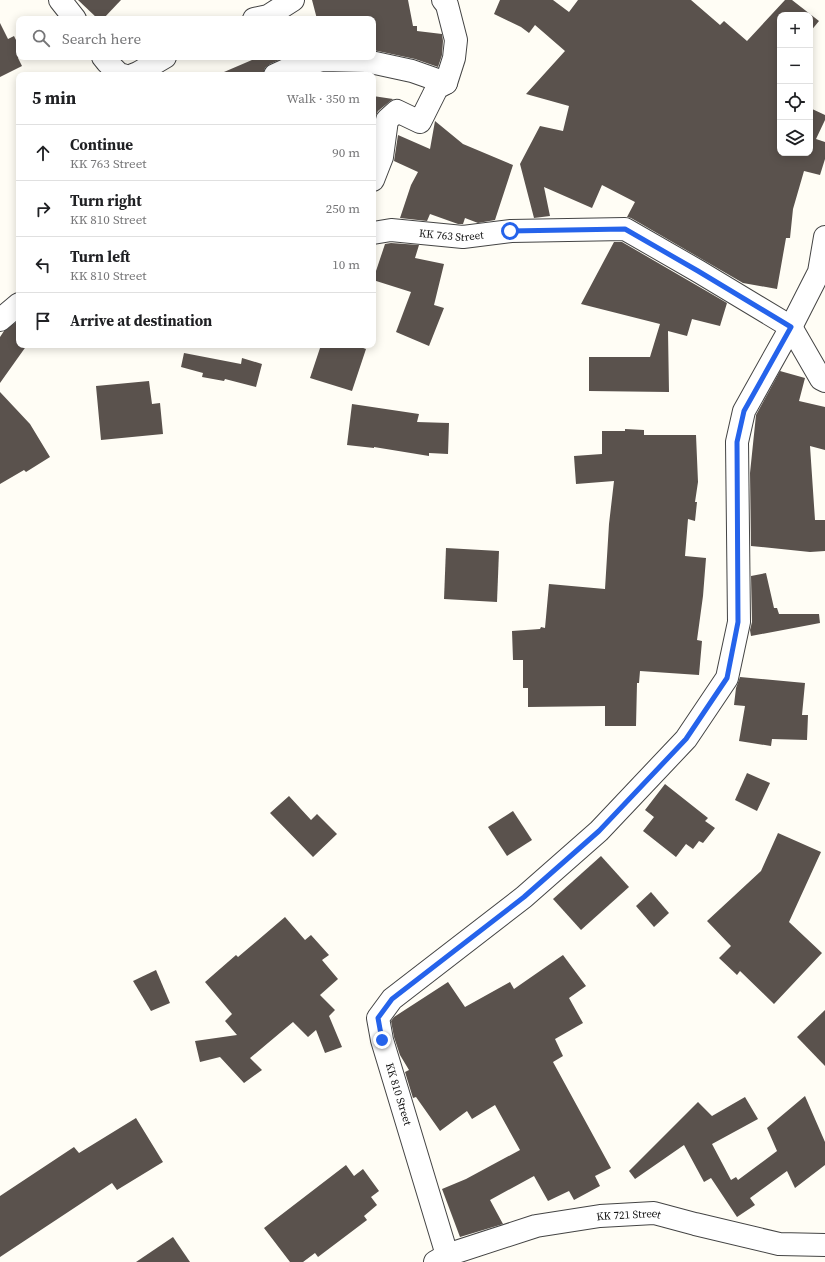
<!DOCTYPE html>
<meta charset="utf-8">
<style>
:root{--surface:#fff;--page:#f2f2f2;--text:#202124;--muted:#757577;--line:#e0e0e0}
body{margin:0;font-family:"Source Serif 4",serif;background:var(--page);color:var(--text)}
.controls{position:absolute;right:12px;top:12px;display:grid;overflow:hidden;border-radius:8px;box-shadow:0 2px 10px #0003}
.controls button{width:36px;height:36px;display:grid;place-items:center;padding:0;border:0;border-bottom:1px solid var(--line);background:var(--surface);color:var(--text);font:20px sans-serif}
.stop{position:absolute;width:12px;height:12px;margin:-9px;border:3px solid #2563eb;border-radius:50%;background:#fff}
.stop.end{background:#2563eb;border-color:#fff;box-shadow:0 1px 4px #0008}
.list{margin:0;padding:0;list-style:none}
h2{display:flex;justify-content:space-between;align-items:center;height:52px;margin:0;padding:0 16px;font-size:17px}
h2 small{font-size:13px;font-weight:400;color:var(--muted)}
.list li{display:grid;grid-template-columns:26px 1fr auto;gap:12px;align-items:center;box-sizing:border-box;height:56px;padding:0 16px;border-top:1px solid var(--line)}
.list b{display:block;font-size:15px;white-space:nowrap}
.list p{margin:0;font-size:13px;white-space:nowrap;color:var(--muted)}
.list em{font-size:13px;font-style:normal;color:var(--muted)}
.icon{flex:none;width:22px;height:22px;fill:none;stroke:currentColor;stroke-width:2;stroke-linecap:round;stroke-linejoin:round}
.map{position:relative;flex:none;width:825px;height:1262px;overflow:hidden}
.search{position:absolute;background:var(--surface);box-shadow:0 2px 10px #0003;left:16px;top:16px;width:360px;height:44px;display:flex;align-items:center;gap:10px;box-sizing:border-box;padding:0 14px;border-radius:8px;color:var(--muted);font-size:15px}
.panel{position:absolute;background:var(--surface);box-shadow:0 2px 10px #0003;left:16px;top:72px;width:360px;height:276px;border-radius:8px}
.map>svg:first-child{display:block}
.building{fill:#5a524d}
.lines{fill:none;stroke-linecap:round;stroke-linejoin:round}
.minor-casing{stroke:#444;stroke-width:24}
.minor{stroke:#fff;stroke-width:22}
.route{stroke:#2563eb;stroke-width:5}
.labels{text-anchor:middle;stroke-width:4;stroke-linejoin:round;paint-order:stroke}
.street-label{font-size:11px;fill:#111;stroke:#fff}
</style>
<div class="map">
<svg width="825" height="1262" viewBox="0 0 825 1262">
<rect width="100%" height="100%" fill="#fffdf5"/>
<g class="building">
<path d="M78 0H121L103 19H98Z"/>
<path d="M312 0H408L413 26H417V31L442 34 443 41 442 55 438 67 415 59 373 50V19H317Z"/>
<path d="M500 0H553L569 12 578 0H691L720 25 724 21 747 41 785 0H792L819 21 810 32V15H780V153H810V108L825 115V120L816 139 825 142V159L820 175 804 171 793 209 790 238H786L777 289 743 283 631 218 627 217 635 202 602 185 592 208 544 187 550 216 534 218 520 164 540 126 563 131 569 106 526 94 565 51 535 25 529 33 521 27 494 14Z"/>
<path d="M0 23 8 39 14 36 19 46 20 57 18 58 22 66 0 77Z"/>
<path d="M259 57H286L270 64 265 68 263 75H217Z"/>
<path d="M373 96 393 99 389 102 378 111 375 118 373 130Z"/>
<path d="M435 121 463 144 513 165 495 220 478 223 465 218 463 224H458L430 214 427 221 400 218 411 185 418 172 394 161 398 135 430 149Z"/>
<path d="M614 242H622L727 303 720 326 692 319 687 336 668 331 669 392 589 391V357H650L660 324 581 304Z"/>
<path d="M391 243 419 245 415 258 444 264 434 305 444 308 429 346 396 332 411 292 373 280 385 244Z"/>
<path d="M19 320V345H27L0 383V337L4 331Z"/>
<path d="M321 345H355L366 349 352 391 310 378Z"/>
<path d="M184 353 241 364 242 358 262 364 256 387 225 379 224 381 202 377 203 373 181 367Z"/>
<path d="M780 371 805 378 799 401 825 407V450L810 446 815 520H825V551L810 552 751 546 750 473 756 415Z"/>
<path d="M149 381 152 404 160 403 163 434 101 440 96 386Z"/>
<path d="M0 392 30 424 50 457 26 472 24 470 0 484Z"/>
<path d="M352 404 419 414 417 422 449 423 448 454 429 453V456L374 447V448L347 445Z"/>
<path d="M625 429 644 430V435H696L698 482 695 502H697L695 521 688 519 685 556 706 558 703 596 697 640 702 641 699 675 640 671 639 683H637L636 726H605V706L528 707V688H523V660H513L512 631 540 629 541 627 545 628 549 584 605 589 609 524 614 481 576 484 574 456 602 454V431H625Z"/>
<path d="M446 548 499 551 497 602 444 599Z"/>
<path d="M766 573 774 608H777L779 614H819L820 623 751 636 750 630 752 622 751 576Z"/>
<path d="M740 677 805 683 802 715H808L807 740 772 739 771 746 739 741 745 706 734 705 736 688Z"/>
<path d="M747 773 770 783 757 811 735 800Z"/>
<path d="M665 784 708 818 705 821 715 828 703 843 699 841 693 849 686 844 676 857 643 831 654 817 645 810Z"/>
<path d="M289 796 311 820 317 814 337 834 313 857 270 813Z"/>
<path d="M513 811 532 840 507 856 488 827Z"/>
<path d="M778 833 821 852 789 922 822 953 774 1004 740 971 737 975 719 958 731 946 707 921 761 871Z"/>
<path d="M601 856 629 887 581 930 553 899Z"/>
<path d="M651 892 669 913 654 927 636 906Z"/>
<path d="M285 917 305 940 311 935 329 955 322 960 338 979 320 995 335 1010 329 1016 342 1047 325 1053 316 1030 308 1037 293 1022 250 1058 262 1070 244 1083 220 1057 200 1062 195 1041 237 1035 225 1021 232 1014 205 982 236 955 238 957Z"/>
<path d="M563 955 586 986 569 998 583 1023 555 1039 563 1056 553 1062 611 1168 595 1176 600 1186 574 1200 569 1191 548 1201 534 1176 490 1200 503 1224 460 1237 442 1189 466 1179 520 1150 495 1105 472 1119 467 1111 440 1131 416 1097 413 1098 405 1072 409 1070 400 1055 394 1037 391 1021 394 1017 448 982 465 1007 510 982 514 989Z"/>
<path d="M156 970 170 1003 151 1011 133 981Z"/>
<path d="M825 1010V1066L797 1037Z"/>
<path d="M805 1096 825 1142V1165L795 1188 787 1171 750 1198 755 1205 737 1217 711 1178 704 1182 684 1145 635 1179 629 1171 698 1102 712 1116 745 1097 758 1119 712 1144 731 1180 736 1177 738 1180 777 1151 767 1128Z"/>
<path d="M136 1118 163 1162 117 1190 112 1183 0 1257V1196L74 1147 79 1153Z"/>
<path d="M346 1165 354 1176 363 1169 379 1191 371 1197 377 1205 364 1216 367 1220 318 1257 315 1253 303 1262H290L264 1228Z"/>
<path d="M173 1237 190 1262H136Z"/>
</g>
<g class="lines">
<defs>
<g id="minor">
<path d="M60 0 75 19"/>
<path d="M254 19 268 16 293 0"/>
<path d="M103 57 107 62 120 75H123"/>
<path d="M133 75 138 73 165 57"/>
<path d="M275 75 286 70 323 60 366 61 412 71 446 83 454 58 456 40 447 5 443 0"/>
<path d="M373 180 382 157 387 120 397 111 420 122 437 88 446 83"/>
<path id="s1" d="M373 233 391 230 463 237 511 231 625 229 698 271 791 327 821 379 825 381"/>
<path d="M0 320 19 304"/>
<path d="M447 1255 382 1040 378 1018 392 999 524 897 599 831 686 739 727 678 739 622 737 442 744 411 791 327 819 272 825 237"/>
<path id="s2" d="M435 1262 447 1255 536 1226 600 1216 654 1213 695 1224 779 1244 825 1245"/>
</g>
</defs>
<use href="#minor" class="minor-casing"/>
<use href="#minor" class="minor"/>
</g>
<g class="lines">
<path class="route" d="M382 1040 378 1018 392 999 524 897 599 831 686 739 727 678 738 622 737 442 744 411 791 327 698 271 625 229 510 231"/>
</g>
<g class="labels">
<g class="street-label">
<text dy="4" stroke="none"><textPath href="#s1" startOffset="79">KK 763 Street</textPath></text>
<text transform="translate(399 1094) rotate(73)" y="4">KK 810 Street</text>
<text dy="4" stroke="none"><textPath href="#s2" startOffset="201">KK 721 Street</textPath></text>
</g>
</g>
</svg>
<div class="controls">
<button>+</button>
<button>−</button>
<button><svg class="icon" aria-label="locate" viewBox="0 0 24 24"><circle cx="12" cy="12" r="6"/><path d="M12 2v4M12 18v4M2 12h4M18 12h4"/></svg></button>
<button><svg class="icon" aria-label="layers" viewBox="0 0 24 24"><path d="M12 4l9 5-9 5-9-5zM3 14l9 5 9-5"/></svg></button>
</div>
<div class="stop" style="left:510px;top:231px"></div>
<div class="stop end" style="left:382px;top:1040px"></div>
<div class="search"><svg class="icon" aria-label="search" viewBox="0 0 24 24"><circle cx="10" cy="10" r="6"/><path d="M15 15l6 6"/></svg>Search here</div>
<section class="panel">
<h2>5 min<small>Walk · 350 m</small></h2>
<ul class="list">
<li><svg class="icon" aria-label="ahead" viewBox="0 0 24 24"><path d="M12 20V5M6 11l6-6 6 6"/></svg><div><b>Continue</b><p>KK 763 Street</p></div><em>90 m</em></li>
<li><svg class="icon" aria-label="right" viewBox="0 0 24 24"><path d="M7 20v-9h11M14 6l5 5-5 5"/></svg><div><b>Turn right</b><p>KK 810 Street</p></div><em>250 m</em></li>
<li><svg class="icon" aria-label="left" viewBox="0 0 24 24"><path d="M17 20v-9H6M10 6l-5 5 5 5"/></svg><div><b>Turn left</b><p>KK 810 Street</p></div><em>10 m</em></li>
<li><svg class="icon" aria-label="arrive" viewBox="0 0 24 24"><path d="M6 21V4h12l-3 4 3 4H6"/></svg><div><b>Arrive at destination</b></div></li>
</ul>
</section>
</div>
